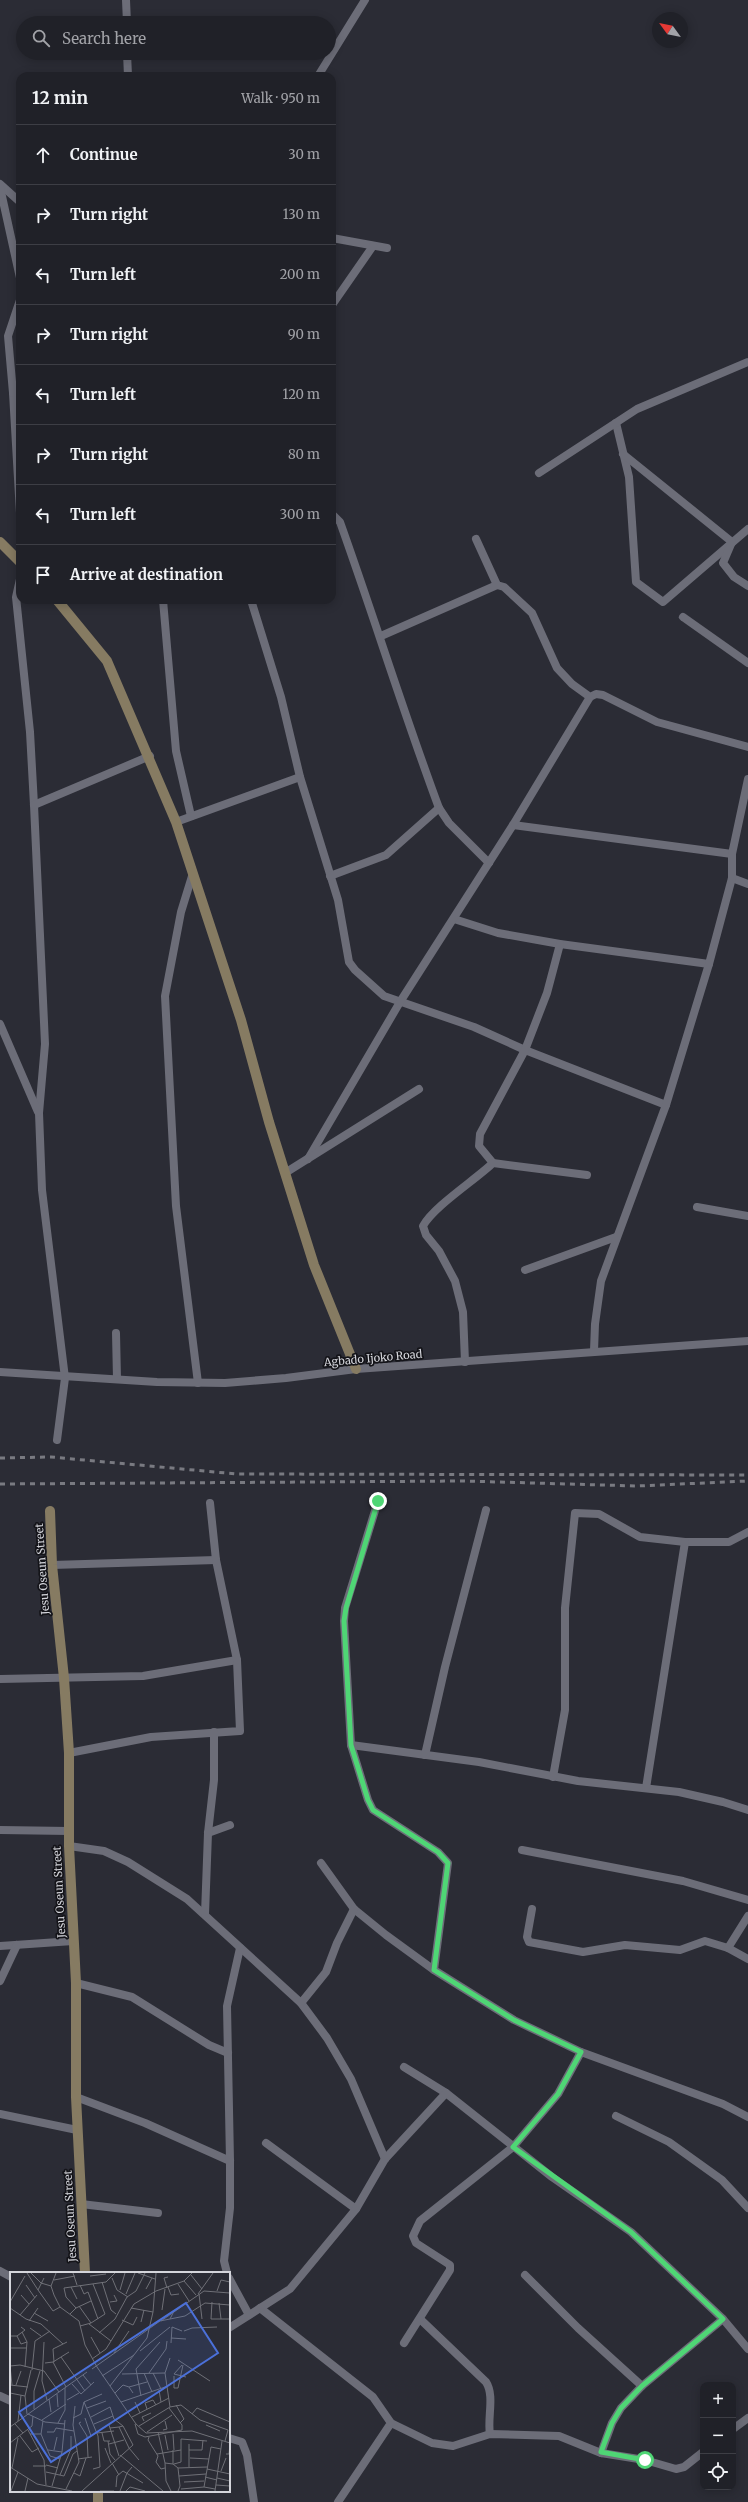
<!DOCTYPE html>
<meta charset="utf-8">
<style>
:root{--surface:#202128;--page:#282930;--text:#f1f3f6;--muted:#a2a3a8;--line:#3d3e45}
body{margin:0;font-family:Merriweather,serif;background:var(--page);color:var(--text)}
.controls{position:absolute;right:12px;bottom:12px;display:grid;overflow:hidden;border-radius:8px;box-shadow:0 2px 10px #0003}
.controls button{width:36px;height:36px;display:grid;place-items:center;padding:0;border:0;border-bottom:1px solid var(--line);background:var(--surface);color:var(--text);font:20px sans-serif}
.compass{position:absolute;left:652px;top:12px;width:36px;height:36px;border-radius:50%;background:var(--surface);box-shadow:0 2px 10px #0003;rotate:303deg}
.stop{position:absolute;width:12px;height:12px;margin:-9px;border:3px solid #4fd675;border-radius:50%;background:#fff}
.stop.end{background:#4fd675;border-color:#fff;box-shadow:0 1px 4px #0008}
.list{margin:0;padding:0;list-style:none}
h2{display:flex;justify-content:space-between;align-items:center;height:52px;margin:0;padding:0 16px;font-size:17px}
h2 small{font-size:13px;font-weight:400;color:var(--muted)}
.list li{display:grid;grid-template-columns:26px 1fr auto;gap:12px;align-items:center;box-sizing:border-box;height:60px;padding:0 16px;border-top:1px solid var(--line)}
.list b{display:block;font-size:15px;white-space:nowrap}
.list em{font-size:13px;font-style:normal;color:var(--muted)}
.icon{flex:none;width:22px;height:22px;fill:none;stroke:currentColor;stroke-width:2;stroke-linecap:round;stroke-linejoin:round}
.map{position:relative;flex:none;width:748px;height:2502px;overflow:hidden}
.search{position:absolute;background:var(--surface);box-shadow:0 2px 10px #0003;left:16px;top:16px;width:320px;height:44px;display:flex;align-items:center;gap:10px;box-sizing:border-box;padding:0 14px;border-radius:22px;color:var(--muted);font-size:15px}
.panel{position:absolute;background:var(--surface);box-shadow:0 2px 10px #0003;left:16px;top:72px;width:320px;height:532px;border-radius:12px}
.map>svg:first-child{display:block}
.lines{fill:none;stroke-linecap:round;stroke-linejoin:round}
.minor{stroke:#6c6d78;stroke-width:8}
.secondary{stroke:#867b62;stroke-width:10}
.rail{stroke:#797a81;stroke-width:3;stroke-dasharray:5 5;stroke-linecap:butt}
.route{stroke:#4fd675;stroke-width:5}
.labels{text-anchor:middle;stroke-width:3.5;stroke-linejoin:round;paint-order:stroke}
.street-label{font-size:11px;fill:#d4d5db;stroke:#141419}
.inset-road{fill:none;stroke:#6f7077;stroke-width:1}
.view{fill:#4b70d9;fill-opacity:0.15;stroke:#4b70d9;stroke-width:2}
.inset-edge{fill:none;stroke:#d4d5db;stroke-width:2}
</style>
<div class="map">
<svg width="748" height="2502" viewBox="0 0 748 2502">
<rect width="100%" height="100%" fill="#2b2c35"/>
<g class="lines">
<g class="minor">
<path d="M126 0 127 23"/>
<path d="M127 53 128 76"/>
<path d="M318 76 365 0"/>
<path d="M0 184 20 202"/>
<path d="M0 187 20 278"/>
<path d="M332 238 387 248"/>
<path d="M332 305 373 246"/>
<path d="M20 384 13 393 20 513"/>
<path d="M13 393 8 336 20 300"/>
<path d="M616 423 629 477 636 582 663 602 748 529"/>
<path d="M623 454 732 542 723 563 734 577 748 586"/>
<path d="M539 473 637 409 748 362"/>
<path d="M332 514 340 522C374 617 404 714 439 808L449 823 489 863"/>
<path d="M476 539 497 585 504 587 532 613 557 668 572 684 590 697 596 694 603 695 657 722 748 747"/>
<path d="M20 579 16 597 30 732 34 805 45 1044 39 1113 42 1190 65 1378 57 1440"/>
<path d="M163 600 176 751 191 816"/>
<path d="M251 600 281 697 300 777 338 900 349 962 355 970 384 996 474 1027 525 1050 666 1105"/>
<path d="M683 617 748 663"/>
<path d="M381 636 497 585"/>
<path d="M34 805 150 756"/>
<path d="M176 822 300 777"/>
<path d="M513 825 732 854"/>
<path d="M193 873 181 912 165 996 176 1206 198 1383"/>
<path d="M330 876 386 855 439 808"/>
<path d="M732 878 748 884"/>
<path d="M454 919 498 933 560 944 709 964"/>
<path d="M0 1024 38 1112"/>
<path d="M308 1159 400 1002 513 825 590 697"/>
<path d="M493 1163 479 1146 480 1134 525 1050 547 993 560 944"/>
<path d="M285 1173 419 1089"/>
<path d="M697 1207 748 1216"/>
<path d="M525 1270 616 1237"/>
<path d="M116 1333 117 1379"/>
<path d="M594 1351 595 1324 601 1281 666 1105 709 964 732 878V854L748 779"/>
<path d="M465 1362 463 1312 455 1281 439 1251 426 1235 423 1226C433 1207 475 1180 493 1163L587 1175"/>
<path d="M0 1372 157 1382 225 1383 286 1378 356 1369 748 1341"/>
<path d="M378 1501 345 1608 344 1621 351 1745 368 1800 373 1810 438 1852 448 1863 434 1970"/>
<path d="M52 1565 216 1560"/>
<path d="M0 1679 143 1676 237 1660"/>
<path d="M351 1745 479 1762 578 1781 679 1792 723 1802 748 1810"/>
<path d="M69 1753 151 1737 240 1731 237 1660 216 1560 210 1503"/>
<path d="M425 1755 445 1667 486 1510"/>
<path d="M553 1777 565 1710V1608L575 1513 599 1514 640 1537 685 1542H729L748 1532"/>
<path d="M646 1788 685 1542"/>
<path d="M0 1830 69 1831"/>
<path d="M208 1833 230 1825"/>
<path d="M69 1846 104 1851 128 1862 187 1899 301 2003 327 2038 351 2079 385 2159"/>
<path d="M522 1850 683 1881 748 1900"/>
<path d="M321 1863 354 1909 386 1935 434 1970 514 2020 581 2052 723 2104 748 2117"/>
<path d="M532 1909 527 1937 529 1942 583 1952 625 1945 680 1950 705 1941 728 1948 748 1959"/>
<path d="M205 1914 208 1833 214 1780V1732"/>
<path d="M0 1946 73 1941"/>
<path d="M728 1948 748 1916"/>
<path d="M0 1981 17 1945"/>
<path d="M76 1983 132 1997 209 2045 228 2053"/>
<path d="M301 2003 326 1972 337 1943 354 1909"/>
<path d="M404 2067 446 2093 552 2177 631 2232 723 2319 748 2349"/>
<path d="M76 2097 145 2123 230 2161"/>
<path d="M0 2114 77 2130"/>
<path d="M616 2116 669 2142 722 2180 748 2208"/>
<path d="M266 2143 356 2209"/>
<path d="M81 2204 158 2213"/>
<path d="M0 2271 11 2277"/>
<path d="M227 2273 224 2261 230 2208V2161L227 2006 240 1948"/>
<path d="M525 2275 578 2328 642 2386"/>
<path d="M229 2278 249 2315"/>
<path d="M260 2308 373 2397 391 2423 338 2502"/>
<path d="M420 2319 486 2382C495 2396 487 2418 490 2434"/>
<path d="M229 2328 290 2289 356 2209 385 2159 446 2093"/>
<path d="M404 2343 450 2270V2265L416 2243 413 2236 420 2221 513 2147 558 2094 581 2052"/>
<path d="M0 2396 11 2401"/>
<path d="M391 2423 432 2443 453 2446 490 2434 559 2436 601 2453 645 2460 676 2469 684 2467 703 2452"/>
<path d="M733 2429 748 2418"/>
<path d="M229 2438 242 2442 247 2455 254 2502"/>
<path d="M601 2453 612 2423 621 2408 642 2386 723 2319"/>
</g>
<g class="secondary">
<path d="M0 542 20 562"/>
<path d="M57 600 107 661 176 822 241 1020 269 1122 314 1265 356 1369"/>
<path d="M50 1511 52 1565 64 1678 69 1753V1846L76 1983V2097L85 2273"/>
<path d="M98 2491V2502"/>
</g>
<g class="rail">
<path d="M0 1458 51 1457 237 1474 748 1475"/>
<path d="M0 1484 464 1481 637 1486 748 1481"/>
</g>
</g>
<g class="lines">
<path class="route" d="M378 1501 346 1608 344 1621 351 1745 368 1800 373 1810 438 1852 448 1863 434 1970 514 2020 581 2052 558 2094 513 2147 631 2232 723 2319 642 2386 621 2408 612 2423 601 2452 645 2460"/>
</g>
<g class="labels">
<g class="street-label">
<text transform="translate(373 1358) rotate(-5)" y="4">Agbado Ijoko Road</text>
<text transform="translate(42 1569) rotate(-94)" y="4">Jesu Oseun Street</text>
<text transform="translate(59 1892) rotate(-93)" y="4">Jesu Oseun Street</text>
<text transform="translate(70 2216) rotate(-93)" y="4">Jesu Oseun Street</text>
</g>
</g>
<g transform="translate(10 2272)">
<rect width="220" height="220" fill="#2b2c35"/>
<path class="inset-road" d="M17 1 28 18M21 1 31 11 41 14M46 1 41 14 44 23 50 35 69 49 75 73 87 95 126 152M63 1 67 13M128 1 145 7M181 3 192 17M80 4 96 2M34 6 28 18 43 39 50 35M102 6 107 18 118 25M44 8 65 4M174 9 186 23M92 10 101 38 106 42M168 12 179 29M16 13 25 26M70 13 74 22 78 20 88 47M61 15 67 27M158 15 161 23 169 22M157 16 154 6 158 5M136 17 142 6M110 18 115 1M207 19 211 8 220 10M116 22 125 1M188 22 203 1M189 22 192 47M11 23 19 32M0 30 15 4M100 30 107 29 104 23M202 30 201 47H220M209 31 211 47M69 34 81 51M0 36 16 47 31 52 53 72M66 36 56 25 54 16 96 10 105 1M121 36 143 40M152 38 155 17M24 41 38 49M60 42 66 36 81 29M10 43 27 23M160 47 175 44 195 31 220 33M112 48 123 53 127 45M19 49 28 36M151 49 194 19 220 21M131 50 134 38M79 52 101 69M70 54 81 51 95 42 83 12M20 56 31 64M174 59 182 56 207 55M89 61 105 47 117 25 126 19 135 1M0 64H7L15 58 11 55M7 64 11 72 17 70 12 60M81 65 90 81M161 66 176 67M34 70 32 109 37 128M161 71 162 55 172 59M0 76H16M130 79 160 55M104 81 119 59M51 85 75 119M82 87 96 77 124 32 146 19 174 9 182 1M168 88 200 109M43 90 56 115M44 90 43 77 57 70M35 91 43 90 59 80M172 93 164 102 176 105M0 94 10 93 34 99M0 94 2 113M15 95 17 70M82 97 150 49 160 47 164 39M22 98 25 69 40 59M34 99 49 120M134 101 142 120M139 101 156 77 157 69M143 101 151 117M112 102 155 101M73 103 81 113M92 104 124 83M164 104V116H168L173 93M62 112 71 122 84 110M0 113 18 115M6 113 11 99M100 114 137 66 143 40 146 1M119 115 137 110M149 118 151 130M0 121 15 124M105 121 113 113 119 115 123 121M47 122 48 135M131 124 126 97 150 70M39 127 41 140M57 128 69 121M74 130 88 164 90 195 83 197M111 130 158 114M125 130 130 141M166 133 174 147 170 151M160 135 155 101 160 86M77 136 96 129M159 136 172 153V158M24 137V119L30 99M137 137 135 131 143 128 146 133M17 142 15 124 21 98M18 142 35 150 55 152M182 142 187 136 220 150M81 145 100 135 104 147 113 154M122 145 159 126M63 146 71 142 74 130 92 122M75 146 81 164M32 148 56 132M8 149 11 123M134 149 132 145 141 141M71 150 69 151 77 164 78 185M48 151 55 138V116M5 152 13 161M84 152 103 144M125 152 128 162 135 165 172 158M126 152 136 161 182 159 220 171M99 153 109 184M196 153 210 159M129 154 160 135 171 133 190 148 218 158 215 169M0 155 77 100M100 156 109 155 119 176 129 188M18 158 34 188 36 213M153 158 157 157 155 149M37 160H44L46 156 64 159M137 160 162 143M148 160 155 191 163 192 168 196 170 214 168 219M87 161 104 159M92 161 94 169H100M20 162H31L33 149M31 162 40 184 50 187M163 162 164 178M155 163 158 178M10 164 22 180 29 176M139 165 138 168 148 184 146 190 151 197 155 196M98 169 100 182 105 188M0 171 22 154 23 144M99 172 114 168M179 172V195M95 176 101 191M38 178 52 180M44 178 47 165M163 178V192M179 178H192L193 168M147 182 171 178M216 182H219L220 172M110 183 153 219M180 186 199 187M68 187 82 185M102 191 109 203M155 191 156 209 161 219M164 192 171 190V167L197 169M36 193 48 196M23 194H36M0 195 27 212 62 219M2 196 8 166M168 196 197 195M197 197 220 202M211 199 216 186M36 200 54 204 63 182 67 179M64 201 70 204 76 186M50 203 61 177V164M169 204 196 202M195 205 207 208M207 206 220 209M174 210 194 209M206 213 220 214M42 214 52 180 55 148M106 215 107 204 113 199 133 211M194 215 201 175 211 177M56 217 69 190 63 153 65 134M171 217 194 215 205 217M1 219 8 200M15 219 18 206M72 219 123 173 113 154 109 155M90 219H104M110 219 117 201 122 195M116 219 120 215 135 219M205 219 212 169"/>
<path class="view" d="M176 31 208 81 41 190 9 140Z"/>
<rect width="220" height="220" class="inset-edge"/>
</g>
</svg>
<div class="controls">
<button>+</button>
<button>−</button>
<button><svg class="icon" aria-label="locate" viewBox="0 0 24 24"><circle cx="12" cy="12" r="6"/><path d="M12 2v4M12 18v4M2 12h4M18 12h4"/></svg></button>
</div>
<svg class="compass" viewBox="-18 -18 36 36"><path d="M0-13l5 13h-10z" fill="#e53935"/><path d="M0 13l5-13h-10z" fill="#a2a3a8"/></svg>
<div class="stop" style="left:645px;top:2460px"></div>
<div class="stop end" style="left:378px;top:1501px"></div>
<div class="search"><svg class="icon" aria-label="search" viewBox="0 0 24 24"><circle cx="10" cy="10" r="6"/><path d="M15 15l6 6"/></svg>Search here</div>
<section class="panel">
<h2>12 min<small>Walk · 950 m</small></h2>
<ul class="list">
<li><svg class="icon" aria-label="ahead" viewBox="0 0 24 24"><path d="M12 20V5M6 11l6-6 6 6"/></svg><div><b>Continue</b></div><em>30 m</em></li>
<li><svg class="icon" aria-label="right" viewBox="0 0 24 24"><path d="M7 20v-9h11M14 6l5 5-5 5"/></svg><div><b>Turn right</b></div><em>130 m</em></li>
<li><svg class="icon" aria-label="left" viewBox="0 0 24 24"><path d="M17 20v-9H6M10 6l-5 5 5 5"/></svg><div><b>Turn left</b></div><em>200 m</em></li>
<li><svg class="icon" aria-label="right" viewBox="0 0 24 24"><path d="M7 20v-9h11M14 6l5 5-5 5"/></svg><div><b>Turn right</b></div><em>90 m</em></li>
<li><svg class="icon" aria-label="left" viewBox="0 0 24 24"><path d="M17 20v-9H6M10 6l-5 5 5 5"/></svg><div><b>Turn left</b></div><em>120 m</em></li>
<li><svg class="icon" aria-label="right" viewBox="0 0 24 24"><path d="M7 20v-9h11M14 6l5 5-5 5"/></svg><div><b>Turn right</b></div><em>80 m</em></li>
<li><svg class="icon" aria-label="left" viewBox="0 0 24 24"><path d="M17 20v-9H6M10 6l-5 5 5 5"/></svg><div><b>Turn left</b></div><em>300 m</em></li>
<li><svg class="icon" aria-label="arrive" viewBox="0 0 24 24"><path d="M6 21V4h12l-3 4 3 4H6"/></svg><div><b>Arrive at destination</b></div></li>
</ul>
</section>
</div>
